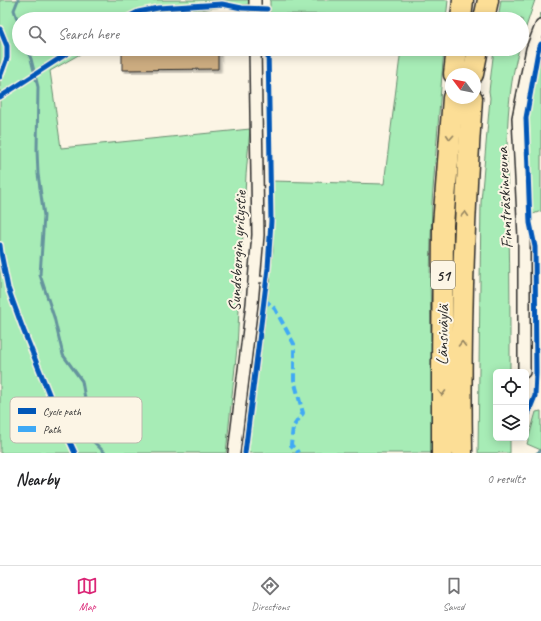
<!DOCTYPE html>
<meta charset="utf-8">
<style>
:root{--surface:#fff;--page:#f2f2f2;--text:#202124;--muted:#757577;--line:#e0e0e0;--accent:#db2777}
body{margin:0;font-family:Caveat,sans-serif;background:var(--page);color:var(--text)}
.controls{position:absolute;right:12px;bottom:12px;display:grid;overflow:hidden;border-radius:6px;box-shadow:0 2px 10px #0003}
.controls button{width:36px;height:36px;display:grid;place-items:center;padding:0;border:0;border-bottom:1px solid var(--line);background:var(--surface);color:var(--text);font:20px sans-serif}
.compass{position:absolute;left:445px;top:68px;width:36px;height:36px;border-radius:50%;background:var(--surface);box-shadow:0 2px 10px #0003;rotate:302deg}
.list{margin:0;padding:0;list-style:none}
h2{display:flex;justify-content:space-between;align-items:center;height:52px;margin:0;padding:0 16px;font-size:17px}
h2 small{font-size:13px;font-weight:400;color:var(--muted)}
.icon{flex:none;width:22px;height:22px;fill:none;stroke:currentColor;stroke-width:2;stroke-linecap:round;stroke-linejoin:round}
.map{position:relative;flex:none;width:541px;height:453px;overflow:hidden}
.search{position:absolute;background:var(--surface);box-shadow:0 2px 10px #0003;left:12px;right:12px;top:12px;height:44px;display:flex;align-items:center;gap:10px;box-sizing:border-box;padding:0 14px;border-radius:22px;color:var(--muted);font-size:15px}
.sheet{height:112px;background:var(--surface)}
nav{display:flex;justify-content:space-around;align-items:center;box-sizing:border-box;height:56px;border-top:1px solid var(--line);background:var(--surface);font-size:11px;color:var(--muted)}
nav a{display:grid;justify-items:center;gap:2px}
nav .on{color:var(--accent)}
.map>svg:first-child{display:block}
.green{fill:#a7ecb6;stroke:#698c70}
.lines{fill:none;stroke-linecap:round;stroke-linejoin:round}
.stream{stroke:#65949d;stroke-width:3}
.building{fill:#ccac80;stroke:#2b2b2b;filter:url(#shadow)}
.service-casing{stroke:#2b2b2b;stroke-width:8}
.minor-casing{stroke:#2b2b2b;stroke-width:14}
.motorway-casing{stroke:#2b2b2b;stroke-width:23}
.service{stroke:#fcf5e5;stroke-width:5.5}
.minor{stroke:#fcf5e5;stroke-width:11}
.motorway{stroke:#fcde96;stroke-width:20}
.quiet{stroke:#3fa9f5;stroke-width:4;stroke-dasharray:8 4;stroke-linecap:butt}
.cycleway-casing{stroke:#fcf5e5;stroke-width:8}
.cycleway{stroke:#0057b8;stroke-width:5}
.oneway{stroke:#948460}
.labels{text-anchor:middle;stroke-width:4;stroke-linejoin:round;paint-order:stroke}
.shield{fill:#fcf5e5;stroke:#6a6863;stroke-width:1}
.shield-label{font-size:16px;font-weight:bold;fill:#2b2b2b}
.street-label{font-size:17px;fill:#2b2b2b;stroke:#fcf5e5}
.key{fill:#fcf5e5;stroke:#bdb8ad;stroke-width:1}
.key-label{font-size:11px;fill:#2b2b2b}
</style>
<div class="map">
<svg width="541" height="453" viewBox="0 0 541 453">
<defs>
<filter id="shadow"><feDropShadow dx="3" dy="3" stdDeviation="1" flood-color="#0004"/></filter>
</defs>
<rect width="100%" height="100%" fill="#fcf5e5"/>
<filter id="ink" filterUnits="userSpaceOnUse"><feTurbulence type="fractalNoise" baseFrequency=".025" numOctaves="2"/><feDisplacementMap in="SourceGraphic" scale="8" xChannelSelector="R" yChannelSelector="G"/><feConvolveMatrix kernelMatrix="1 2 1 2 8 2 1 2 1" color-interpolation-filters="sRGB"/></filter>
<g filter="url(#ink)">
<g class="green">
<path d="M0 0H249V4L149 16 144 19H19V49H89L50 71 61 148 250 129 246 175 237 348 226 453H0Z"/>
<path d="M270 0H448L446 19H405V15L270 14Z"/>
<path d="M501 0H535L522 39V19H498Z"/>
<path d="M541 13V211L518 220 517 162 532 38Z"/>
<path d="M401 49H444L432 202 430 277 433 453H248L268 297 273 250 272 181 384 184Z"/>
<path d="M494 49H519C503 107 507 167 509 227 510 275 510 324 510 372H496V438H510V453H478L481 202 490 98 489 91Z"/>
<path d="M541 411V450L527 444 536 412Z"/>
</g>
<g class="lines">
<g class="stream">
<path d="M18 0 14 10 19 25"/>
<path d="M27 49 31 59 38 87 37 150 38 174 44 216 40 275 54 317 63 355 82 381 92 440 105 453"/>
<path d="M537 453 541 451"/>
</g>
</g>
<path class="building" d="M122 49H218V69L122 70Z"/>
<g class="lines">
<defs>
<path id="service" d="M254 279 267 280"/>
<g id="minor">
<path d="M255 0V19"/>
<path d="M524 372V237L518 118 532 49 541 26"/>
<path d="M234 453 252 304 258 235 255 49"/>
</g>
<g id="motorway">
<path d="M461 19 463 0"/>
<path d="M484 19 488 0"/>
<path d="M454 74 457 49"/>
<path d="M473 74 478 49"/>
<path d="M442 453V372L443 225 453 98"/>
<path d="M462 453C460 335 464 216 472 98"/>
</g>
</defs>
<use href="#service" class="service-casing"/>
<use href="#minor" class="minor-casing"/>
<use href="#motorway" class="motorway-casing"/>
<use href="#service" class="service"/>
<use href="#minor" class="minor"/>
<use href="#motorway" class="motorway"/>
<path class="quiet" d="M264 299 275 309 294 344V380L303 413 293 427 291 445 297 451 298 453"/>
<defs>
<g id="cycleway">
<path d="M124 19 138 12 158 8 222 4 242 8 267 9"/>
<path d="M0 29 7 46V58L0 77"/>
<path d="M0 97 74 49"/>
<path d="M0 245 1 253 8 288 23 329 57 414 75 453"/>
<path d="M526 418 535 396 536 373 535 247 530 223 526 118 538 51 541 44"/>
<path d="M245 453 268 268 271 221 268 49"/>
</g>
</defs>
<use href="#cycleway" class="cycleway-casing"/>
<use href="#cycleway" class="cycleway"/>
</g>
<defs><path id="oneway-chevron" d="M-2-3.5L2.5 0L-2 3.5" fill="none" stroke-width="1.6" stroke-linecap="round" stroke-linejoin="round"/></defs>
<g class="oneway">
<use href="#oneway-chevron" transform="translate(450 137) rotate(94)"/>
<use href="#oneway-chevron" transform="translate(465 214) rotate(-87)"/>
<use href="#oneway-chevron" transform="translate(462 344) rotate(-89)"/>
<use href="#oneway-chevron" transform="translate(442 393) rotate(89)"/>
</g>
</g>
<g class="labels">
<rect class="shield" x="431" y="261" width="24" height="28" rx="3"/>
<g class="shield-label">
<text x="443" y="281">51</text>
</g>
<g class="street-label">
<text transform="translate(504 198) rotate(-93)" y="6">Finnträskinreuna</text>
<text transform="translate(237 251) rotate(-87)" y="6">Sundsbergin yritystie</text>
<text transform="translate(442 335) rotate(-89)" y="6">Länsiväylä</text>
</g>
</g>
<rect x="10" y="397" width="132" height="46" rx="6" class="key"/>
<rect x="18" y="408" width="18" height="6" fill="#0057b8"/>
<rect x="18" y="426" width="18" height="6" fill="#3fa9f5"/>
<g class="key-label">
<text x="43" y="415">Cycle path</text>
<text x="43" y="433">Path</text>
</g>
</svg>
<div class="controls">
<button><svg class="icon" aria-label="locate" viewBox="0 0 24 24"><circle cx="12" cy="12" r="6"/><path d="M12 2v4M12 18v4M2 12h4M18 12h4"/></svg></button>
<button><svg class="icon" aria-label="layers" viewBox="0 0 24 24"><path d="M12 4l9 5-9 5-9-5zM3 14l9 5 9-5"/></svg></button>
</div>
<svg class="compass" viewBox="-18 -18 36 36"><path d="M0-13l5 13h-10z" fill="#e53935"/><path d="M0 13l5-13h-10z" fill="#757577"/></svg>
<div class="search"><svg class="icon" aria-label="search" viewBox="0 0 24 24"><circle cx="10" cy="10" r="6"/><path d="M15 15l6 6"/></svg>Search here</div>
</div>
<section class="sheet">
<h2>Nearby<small>0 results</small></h2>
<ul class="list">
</ul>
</section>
<nav>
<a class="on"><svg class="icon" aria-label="map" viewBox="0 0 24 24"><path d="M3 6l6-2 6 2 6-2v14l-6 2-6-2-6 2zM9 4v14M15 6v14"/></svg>Map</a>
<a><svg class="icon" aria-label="directions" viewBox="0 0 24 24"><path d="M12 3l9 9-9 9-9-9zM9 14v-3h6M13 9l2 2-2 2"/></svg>Directions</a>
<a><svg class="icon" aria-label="saved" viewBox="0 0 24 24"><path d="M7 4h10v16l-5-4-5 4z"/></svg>Saved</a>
</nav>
